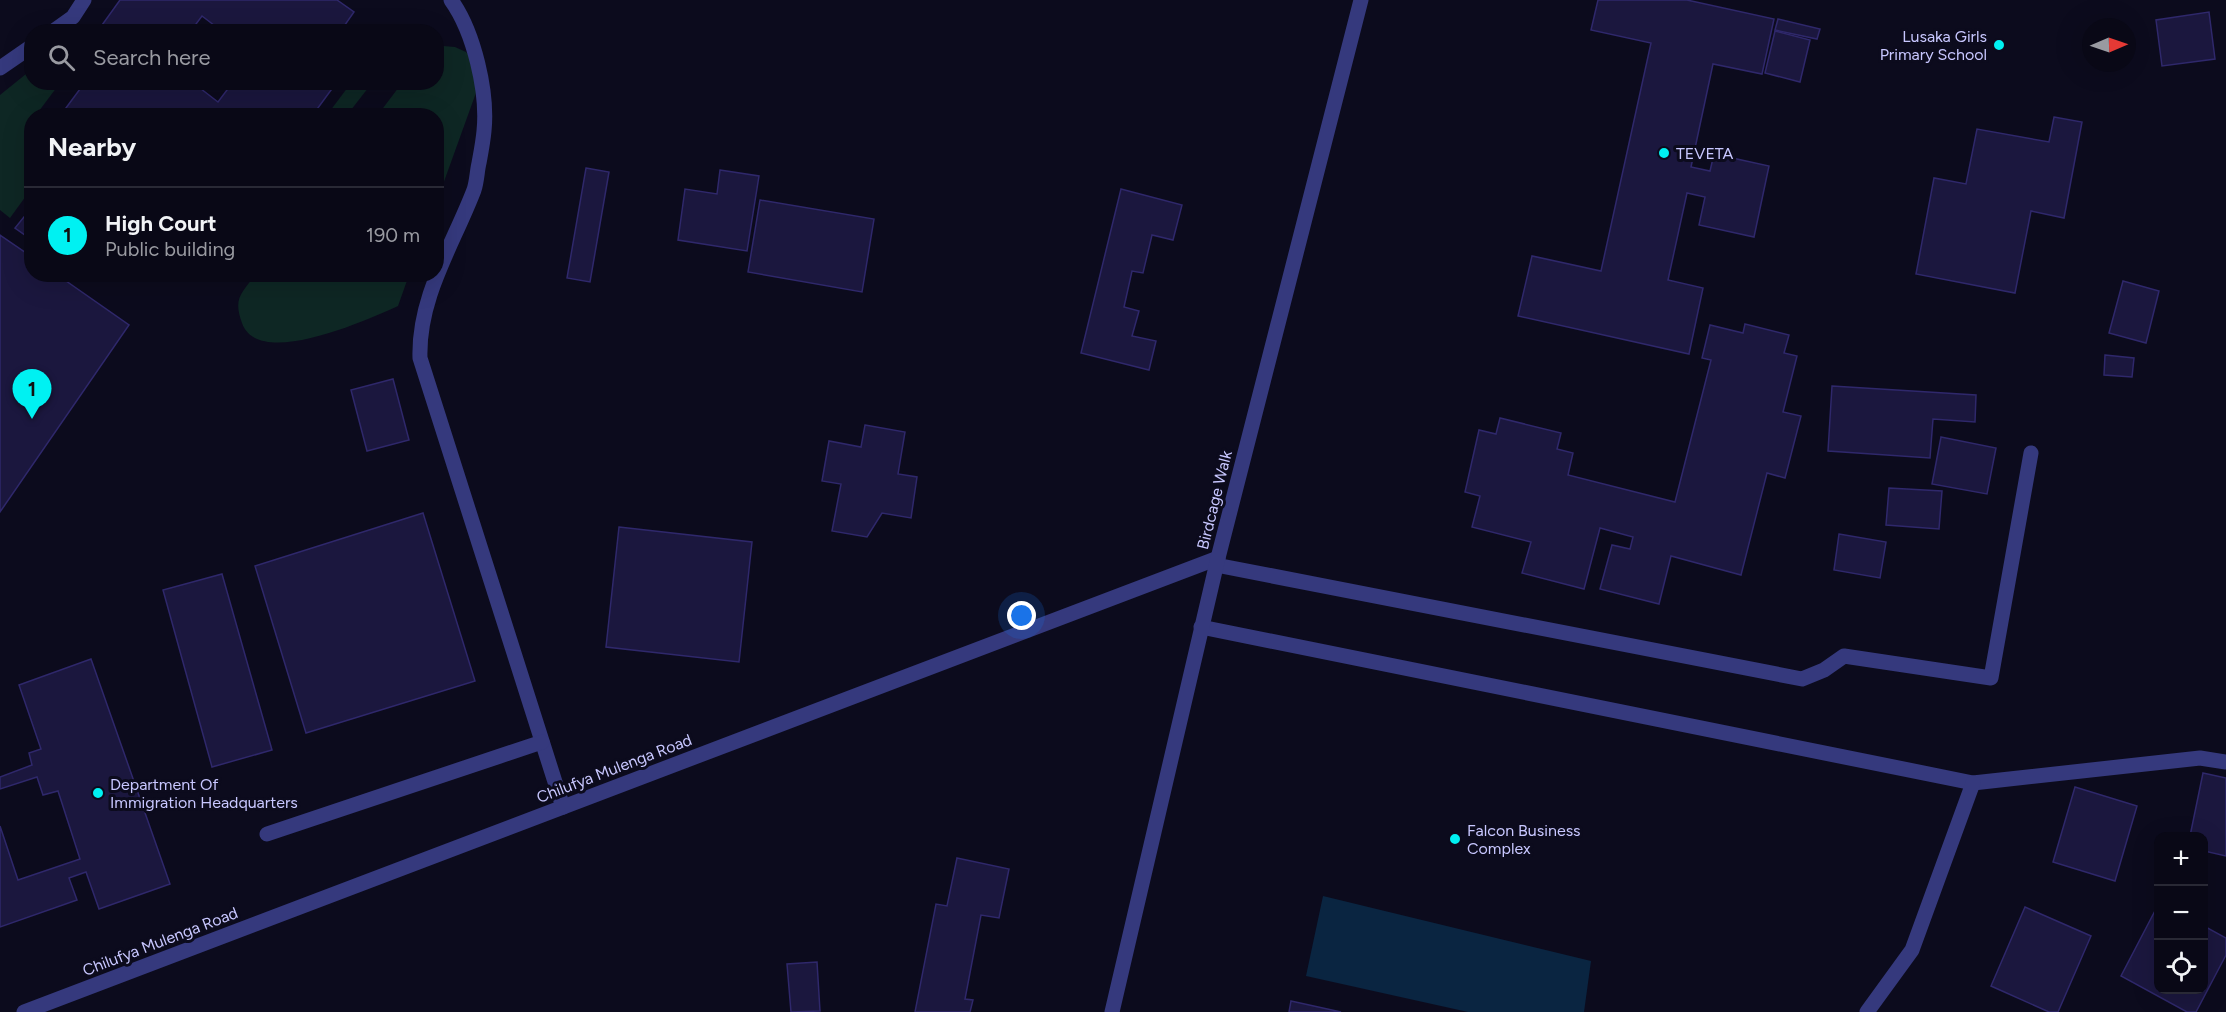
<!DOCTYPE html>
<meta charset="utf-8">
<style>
:root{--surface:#090816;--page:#171623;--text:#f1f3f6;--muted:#999aa1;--line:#292935;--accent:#00f1f2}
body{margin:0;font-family:Figtree,sans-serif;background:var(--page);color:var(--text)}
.controls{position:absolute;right:18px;bottom:18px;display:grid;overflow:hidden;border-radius:12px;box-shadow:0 6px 24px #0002}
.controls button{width:54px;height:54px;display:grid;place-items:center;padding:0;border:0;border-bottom:2px solid var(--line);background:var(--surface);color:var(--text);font:30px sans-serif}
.compass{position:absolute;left:2082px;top:18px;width:54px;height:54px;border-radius:50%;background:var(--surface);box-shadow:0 6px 24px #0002;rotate:88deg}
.you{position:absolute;left:1022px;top:616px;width:21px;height:21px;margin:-15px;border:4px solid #fff;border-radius:50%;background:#1a73e8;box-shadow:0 0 0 9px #1a73e833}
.badge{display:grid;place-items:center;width:39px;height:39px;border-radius:50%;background:var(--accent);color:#111;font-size:20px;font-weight:700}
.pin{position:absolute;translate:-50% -50px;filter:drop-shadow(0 2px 3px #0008)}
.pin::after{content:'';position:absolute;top:32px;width:21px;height:18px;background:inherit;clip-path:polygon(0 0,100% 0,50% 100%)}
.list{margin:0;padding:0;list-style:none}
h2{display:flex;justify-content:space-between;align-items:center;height:78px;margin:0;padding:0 24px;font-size:26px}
h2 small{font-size:20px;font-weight:400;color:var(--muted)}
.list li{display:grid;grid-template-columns:39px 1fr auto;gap:18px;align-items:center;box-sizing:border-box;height:96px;padding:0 24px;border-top:2px solid var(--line)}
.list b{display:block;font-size:22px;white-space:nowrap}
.list p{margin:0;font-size:20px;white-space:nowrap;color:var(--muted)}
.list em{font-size:20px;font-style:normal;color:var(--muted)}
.icon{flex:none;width:33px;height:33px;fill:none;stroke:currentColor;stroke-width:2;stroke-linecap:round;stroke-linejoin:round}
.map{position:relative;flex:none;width:2226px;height:1012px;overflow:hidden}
.search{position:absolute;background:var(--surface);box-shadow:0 6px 24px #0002;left:24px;top:24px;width:420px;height:66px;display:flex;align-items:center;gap:15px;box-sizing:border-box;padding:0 21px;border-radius:24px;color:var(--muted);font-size:22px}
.panel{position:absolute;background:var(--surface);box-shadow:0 6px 24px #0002;left:24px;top:108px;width:420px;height:174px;border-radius:24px}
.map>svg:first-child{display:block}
.green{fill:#0e2724}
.water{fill:#0a2541}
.building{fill:#1b173e;stroke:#2f286b;stroke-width:1.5}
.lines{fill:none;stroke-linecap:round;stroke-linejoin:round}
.minor{stroke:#35397d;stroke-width:15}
.poi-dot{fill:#00f1f2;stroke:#0c0b1d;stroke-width:2}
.labels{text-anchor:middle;stroke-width:6;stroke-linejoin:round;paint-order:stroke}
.poi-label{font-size:16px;fill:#c8c7ff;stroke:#0c0b1d;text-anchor:start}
.street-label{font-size:16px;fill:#c8c7ff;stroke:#0c0b1d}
</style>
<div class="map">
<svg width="2226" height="1012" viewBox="0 0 2226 1012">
<rect width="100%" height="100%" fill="#0c0b1d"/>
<g class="green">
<path d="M443 46 455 47 466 52 473 60 477 90 437 201 436 116H377L402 83 436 82 437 48Z"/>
<path d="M31 70 32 82 60 83 36 115 32 116 31 122 24 133 28 138 31 189 10 218 0 210V95Z"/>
<path d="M351 83H372L347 115H327Z"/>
<path d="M256 274H409V275L398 306C369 319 258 370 242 323 233 298 241 294 256 274Z"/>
</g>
<path class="water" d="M1323 896 1591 961 1584 1012H1468L1306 976Z"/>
<g class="building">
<path d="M120 0H337L354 12 340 32H223L202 16 190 32H97Z"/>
<path d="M1598 0H1687L1774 19 1762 74 1713 64 1691 167 1710 171 1714 154 1769 166 1754 237 1699 225 1705 197 1687 193 1668 280 1703 288 1689 354 1518 316 1532 256 1601 271 1651 43 1591 30Z"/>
<path d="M2209 12 2215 59 2162 66 2156 20Z"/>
<path d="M1778 19 1820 29 1817 39 1775 30Z"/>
<path d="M1775 31 1810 40 1800 82 1765 73Z"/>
<path d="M80 82H192L218 102 233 82H337L312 116H60L83 85Z"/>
<path d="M2054 117 2082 122 2064 218 2031 211 2015 293 1916 274 1934 178 1966 184 1977 129 2049 142Z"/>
<path d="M586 168 609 172 590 282 567 278Z"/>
<path d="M720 170 759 176 747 251 678 240 685 189 717 194Z"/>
<path d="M1121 189 1182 205 1173 240 1152 235 1143 273 1132 271 1124 307 1139 311 1132 336 1156 341 1149 370 1081 353Z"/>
<path d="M760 200 874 219 862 292 748 272Z"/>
<path d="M32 207V240L15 228Z"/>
<path d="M0 235 32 257V274H56L129 325 0 512Z"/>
<path d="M2123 281 2159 291 2146 343 2109 333Z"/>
<path d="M1745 324 1789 335 1784 353 1797 356 1783 412 1801 416 1785 478 1767 473 1741 575 1671 556 1659 604 1600 589 1612 545 1630 549 1633 537 1600 528 1584 589 1522 573 1531 542 1472 527 1480 496 1465 492 1479 430 1496 434 1500 418 1561 433 1557 449 1573 453 1568 475 1675 502 1711 360 1702 358 1710 325 1743 333Z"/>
<path d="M2105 355 2134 358 2132 377 2104 375Z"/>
<path d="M393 379 409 440 367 451 351 390Z"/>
<path d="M1832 386 1976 395 1975 422 1933 419 1930 458 1828 451Z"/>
<path d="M865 425 905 432 898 474 917 477 911 518 882 513 867 537 832 531 841 484 822 481 829 441 861 447Z"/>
<path d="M1941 437 1996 448 1987 494 1932 484Z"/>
<path d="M1889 488 1942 491 1939 529 1886 525Z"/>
<path d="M423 513 475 681 306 733 255 566Z"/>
<path d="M619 527 752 542 739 662 606 647Z"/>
<path d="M1839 534 1886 542 1880 578 1834 570Z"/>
<path d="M222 574 272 750 212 767 163 590Z"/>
<path d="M91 659 170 884 99 909 86 872 69 878 77 900 0 927V826L18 880 80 859 58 791 43 795 37 777 0 789V777L32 765 29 753 41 749 19 685Z"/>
<path d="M2203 773 2226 778V856L2204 851V836H2190Z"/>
<path d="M2075 787 2137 806 2115 881 2053 862Z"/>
<path d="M957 858 1009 869 999 918 981 915 965 999 973 1000 970 1012H915L936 904 947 906Z"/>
<path d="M2158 905V990H2204V926L2226 938V955L2196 1012H2187L2121 976Z"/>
<path d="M2025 907 2091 936 2058 1012H2049L1991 986Z"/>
<path d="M817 962 820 1011 791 1012 787 964Z"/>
<path d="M1291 1001 1341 1012H1289Z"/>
</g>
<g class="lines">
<g class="minor">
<path d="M451 0C474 32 488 92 484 131 483 142 481 152 479 163 477 171 477 181 474 190 453 245 418 297 420 358L563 807"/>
<path d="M52 32 73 17 84 0"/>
<path d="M0 68 32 46"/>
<path d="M1216 565 1802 679 1824 670 1844 656 1991 678 2031 453"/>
<path d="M1201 627 1973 783 2200 758 2226 762"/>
<path d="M267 834 542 742"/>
<path d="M24 1012 1218 558"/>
<path d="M1112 1012 1218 558 1361 0"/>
<path d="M1867 1012 1912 950 1973 783"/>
</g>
</g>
<g class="poi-dot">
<circle cx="1999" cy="45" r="6"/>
<circle cx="1664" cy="153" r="6"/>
<circle cx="98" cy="793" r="6"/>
<circle cx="1455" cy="839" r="6"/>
</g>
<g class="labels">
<g class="poi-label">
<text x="1987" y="42" text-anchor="end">Lusaka Girls<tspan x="1987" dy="18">Primary School</tspan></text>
<text x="1676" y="159">TEVETA</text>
<text x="110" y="790">Department Of<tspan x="110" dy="18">Immigration Headquarters</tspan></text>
<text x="1467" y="836">Falcon Business<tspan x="1467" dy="18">Complex</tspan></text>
</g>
<g class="street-label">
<text transform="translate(1214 500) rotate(-76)" y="6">Birdcage Walk</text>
<text transform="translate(614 768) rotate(-21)" y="6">Chilufya Mulenga Road</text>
<text transform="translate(160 941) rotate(-21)" y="6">Chilufya Mulenga Road</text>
</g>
</g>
</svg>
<div class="controls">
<button>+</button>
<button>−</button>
<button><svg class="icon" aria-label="locate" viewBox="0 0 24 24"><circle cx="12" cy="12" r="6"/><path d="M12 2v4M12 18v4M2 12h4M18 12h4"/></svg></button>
</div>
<svg class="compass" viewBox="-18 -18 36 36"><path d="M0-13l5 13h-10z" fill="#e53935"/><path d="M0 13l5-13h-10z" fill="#999aa1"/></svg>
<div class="you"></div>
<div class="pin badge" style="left:32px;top:419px">1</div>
<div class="search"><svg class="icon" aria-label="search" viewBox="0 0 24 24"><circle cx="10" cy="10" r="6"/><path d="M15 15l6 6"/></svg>Search here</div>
<section class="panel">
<h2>Nearby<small></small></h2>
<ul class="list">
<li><span class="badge">1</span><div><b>High Court</b><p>Public building</p></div><em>190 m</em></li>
</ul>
</section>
</div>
